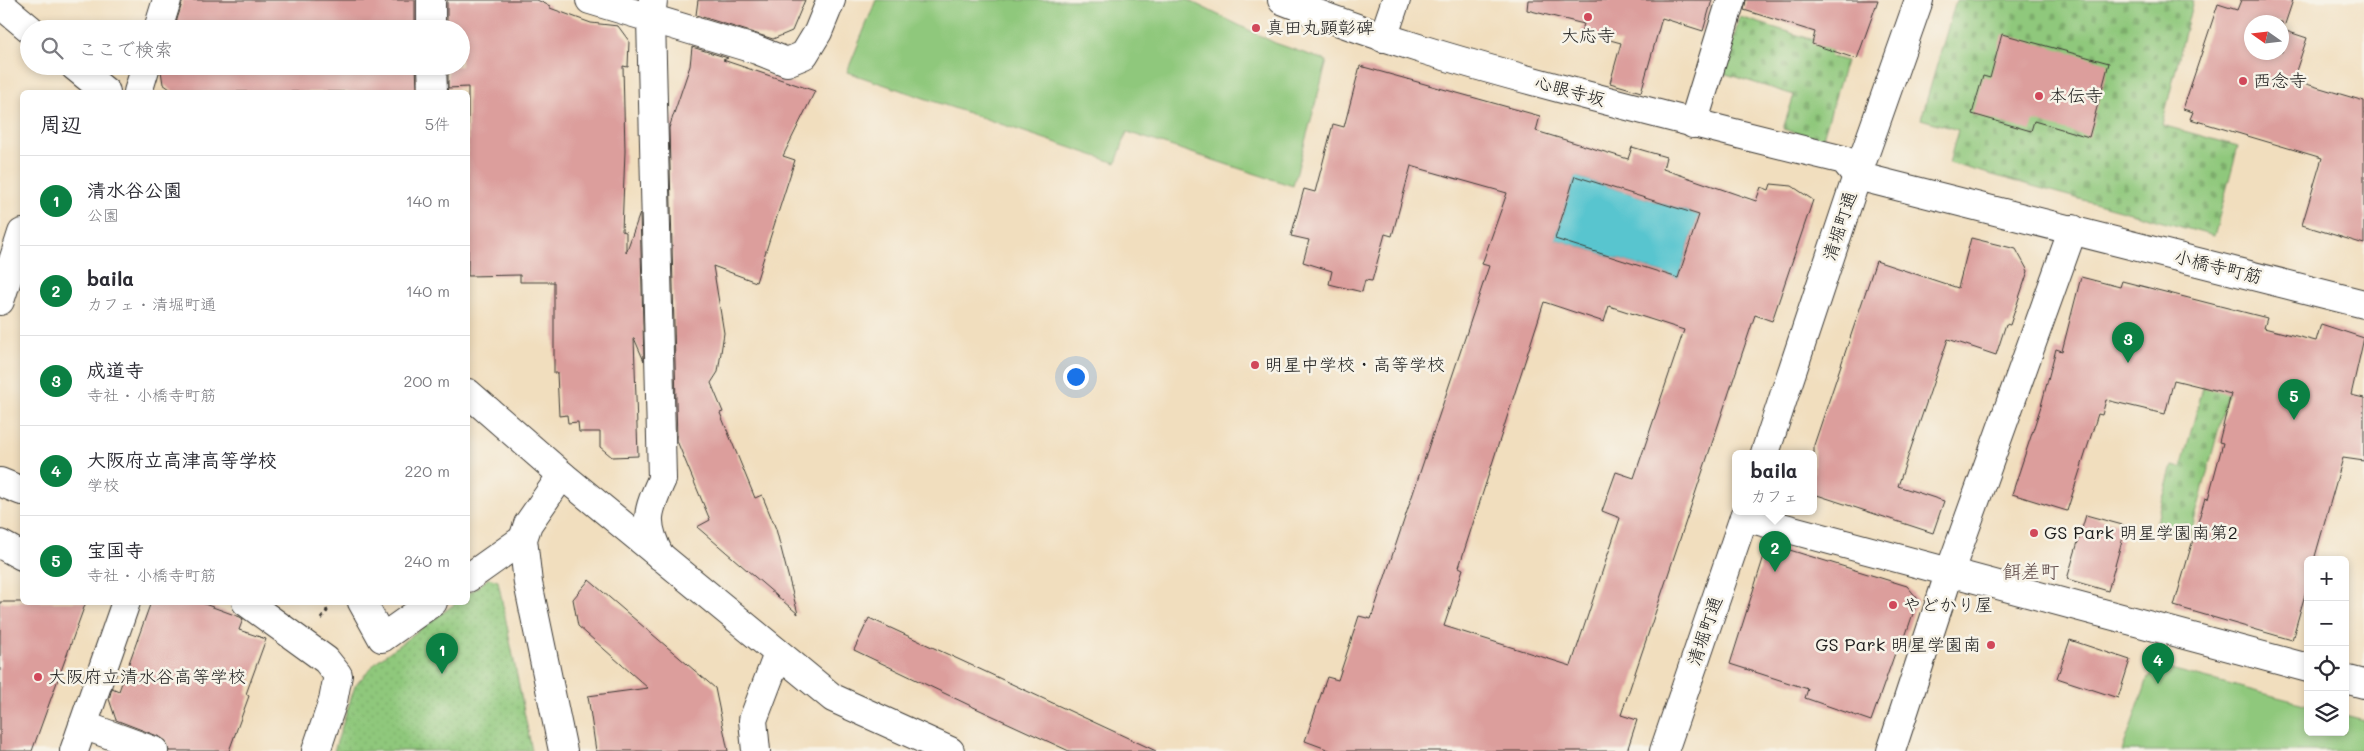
<!DOCTYPE html>
<html lang="ja">
<meta charset="utf-8">
<style>
:root{--surface:#fff;--page:#f2f2f3;--text:#2b2b33;--muted:#7c7c81;--line:#e1e1e2;--accent:#0b8043}
body{margin:0;font-family:Mali,"Klee One",sans-serif;background:var(--page);color:var(--text)}
.controls{position:absolute;right:15px;bottom:15px;display:grid;overflow:hidden;border-radius:8px;box-shadow:0 2px 8px #0003}
.controls button{width:45px;height:45px;display:grid;place-items:center;padding:0;border:0;border-bottom:1px solid var(--line);background:var(--surface);color:var(--text);font:25px sans-serif}
.compass{position:absolute;left:2244px;top:15px;width:45px;height:45px;border-radius:50%;background:var(--surface);box-shadow:0 2px 8px #0003;rotate:284deg}
.you{position:absolute;left:1075px;top:376px;width:18px;height:18px;margin:-12px;border:4px solid #fff;border-radius:50%;background:#1a73e8;box-shadow:0 0 0 8px #1a73e833}
.badge{display:grid;place-items:center;width:32px;height:32px;border-radius:50%;background:var(--accent);color:#fff;font-size:16px;font-weight:700}
.pin{position:absolute;translate:-50% -41px;filter:drop-shadow(0 1px 2px #0008)}
.pin::after{content:'';position:absolute;top:26px;width:18px;height:15px;background:inherit;clip-path:polygon(0 0,100% 0,50% 100%)}
.popup{position:absolute;left:1732px;top:450px;width:85px;height:65px;box-sizing:border-box;display:grid;place-content:center;border-radius:8px;background:var(--surface);filter:drop-shadow(0 1px 4px #0005);font-size:16px;white-space:nowrap;color:var(--muted)}
.popup b{font-size:19px;color:var(--text)}
.popup::after{content:'';position:absolute;left:50%;top:100%;margin-left:-10px;border:10px solid transparent;border-top-color:var(--surface)}
.list{margin:0;padding:0;list-style:none}
h2{display:flex;justify-content:space-between;align-items:center;height:65px;margin:0;padding:0 20px;font-size:21px}
h2 small{font-size:16px;font-weight:400;color:var(--muted)}
.list li{display:grid;grid-template-columns:32px 1fr auto;gap:15px;align-items:center;box-sizing:border-box;height:90px;padding:0 20px;border-top:1px solid var(--line)}
.list b{display:block;font-size:19px;white-space:nowrap}
.list p{margin:0;font-size:16px;white-space:nowrap;color:var(--muted)}
.list em{font-size:16px;font-style:normal;color:var(--muted)}
.icon{flex:none;width:28px;height:28px;fill:none;stroke:currentColor;stroke-width:2;stroke-linecap:round;stroke-linejoin:round}
.map{position:relative;flex:none;width:2364px;height:751px;overflow:hidden}
.search{position:absolute;background:var(--surface);box-shadow:0 2px 8px #0003;left:20px;top:20px;width:450px;height:55px;display:flex;align-items:center;gap:12px;box-sizing:border-box;padding:0 18px;border-radius:28px;color:var(--muted);font-size:19px}
.panel{position:absolute;background:var(--surface);box-shadow:0 2px 8px #0003;left:20px;top:90px;width:450px;height:515px;border-radius:8px}
.map>svg:first-child{display:block}
.cemetery{fill:url(#cemetery-stones);stroke:#56724c}
.park{fill:url(#park-dots);stroke:#56724c}
.pitch{fill:#8fc87c;stroke:#56724c}
.water{fill:#58c5cf;stroke:#3a7076}
.building{fill:#dc9e9c;fill-rule:evenodd}
.lines{fill:none;stroke-linecap:round;stroke-linejoin:round}
.minor-casing{stroke:#3c3934;stroke-width:30}
.path{stroke:#3c3934;stroke-width:3;stroke-dasharray:4 4;stroke-linecap:butt}
.minor{stroke:#fff;stroke-width:28}
.poi-dot{fill:#d1495b;stroke:#f7f3e8;stroke-width:2}
.labels{text-anchor:middle;stroke-width:5;stroke-linejoin:round;paint-order:stroke}
.poi-label{font-size:18px;fill:#1c1c1c;stroke:#f7f3e8;text-anchor:start}
.street-label{font-size:18px;fill:#1c1c1c;stroke:#f7f3e8}
.neighbourhood-label{font-size:19px;fill:#5f4a49;stroke:#f7f3e8}
</style>
<div class="map">
<svg width="2364" height="751" viewBox="0 0 2364 751">
<defs>
<pattern id="cemetery-stones" width="16" height="16" patternUnits="userSpaceOnUse" patternTransform="scale(1.25)"><rect width="16" height="16" fill="#8fc87c"/><path d="M2 7V4a2 2 0 0 1 4 0v3zM10 15v-3a2 2 0 0 1 4 0v3z" fill="#7bab6b"/></pattern>
<pattern id="park-dots" width="8" height="8" patternUnits="userSpaceOnUse" patternTransform="scale(1.25)"><rect width="8" height="8" fill="#8fc87c"/><path d="M2 2h.1M6 6h.1" fill="none" stroke="#7bab6b" stroke-width="1.8" stroke-linecap="round"/></pattern>
</defs>
<rect width="100%" height="100%" fill="#f7f3e8"/>
<filter id="ink" filterUnits="userSpaceOnUse"><feTurbulence type="fractalNoise" baseFrequency=".02" numOctaves="2"/><feDisplacementMap in="SourceGraphic" scale="10" xChannelSelector="R" yChannelSelector="G"/><feConvolveMatrix kernelMatrix="1 2 1 2 8 2 1 2 1" color-interpolation-filters="sRGB"/></filter>
<filter id="wash" filterUnits="userSpaceOnUse"><feTurbulence type="fractalNoise" baseFrequency=".0096" numOctaves="4" result="noise"/><feDisplacementMap in="SourceGraphic" scale="20" xChannelSelector="R" yChannelSelector="G"/><feGaussianBlur stdDeviation="1.12" result="paint"/><feColorMatrix in="noise" values="0 0 0 0 0 0 0 0 0 0 0 0 0 0 0 0 0 1.4 0 .05"/><feComposite in="paint" operator="in"/></filter>
<g filter="url(#wash)">
<rect width="100%" height="100%" fill="#f1debe"/>
<g class="cemetery">
<path d="M1956 0H2193L2162 125 2238 146 2214 236 1949 163 1958 130 1921 119Z"/>
<path d="M1740 17 1833 46 1830 56 1846 61 1822 141 1783 129 1794 95 1723 73Z"/>
<path d="M2205 380 2230 386 2190 537 2155 528 2172 466 2181 468Z"/>
</g>
<path class="park" d="M489 578 498 581 532 751H334L355 686 377 661 456 603 468 602V594Z"/>
<g class="pitch">
<path d="M876 0H1188L1275 43 1327 61 1293 186 1127 132 1116 163 847 72Z"/>
<path d="M2159 666 2308 705V732H2345V715L2364 720V751H2122L2148 678Z"/>
</g>
<path class="water" d="M1575 176 1699 215 1678 278 1555 239Z"/>
<g id="blocks">
<g class="building">
<path d="M183 0H415V29H174Z"/>
<path d="M447 0H537L550 6V8L591 23 618 26 629 41 628 67 623 66 625 151 622 231 626 232V253L640 213 644 361 634 338 638 456 612 457 600 447V432H579L578 422 568 423 567 415 559 416 557 373H554V282H520V275L468 276V87L448 88V66H461V29H447Z"/>
<path d="M698 0H805L792 31 773 39 696 15Z"/>
<path d="M1528 0H1712L1703 31 1662 18 1641 92 1610 83 1621 43 1581 32 1584 24 1527 10Z"/>
<path d="M1746 0H1878L1857 59 1812 44 1815 32 1744 10Z"/>
<path d="M2241 0H2293L2283 30 2307 38 2293 80 2364 101V244L2302 225 2322 158 2190 119 2193 112 2183 109 2218 4 2237 10ZM2252 22H2282V52H2252Z"/>
<path d="M2002 34 2109 63 2089 137 2034 121 2031 131 1972 114 1983 76 1990 78Z"/>
<path d="M692 47 728 58 723 60 815 91 783 156 795 160 756 282 713 266 724 333 718 372 711 383 723 412 720 413 755 498 762 495 776 529 798 614 697 527 710 520 677 441 669 128 690 66Z"/>
<path d="M162 66H416L417 89 407 90V92H174L163 84 161 71Z"/>
<path d="M1360 66 1540 116 1536 131 1628 159 1632 147 1666 157 1663 169 1756 201 1761 187 1769 190 1771 184 1792 186 1813 200 1772 321 1755 315 1621 715 1637 720 1627 751H1332L1305 741 1327 677 1338 680 1359 616 1371 619 1489 266 1482 264 1507 193 1411 166 1392 236 1385 234 1372 281 1365 280 1362 292 1329 284 1332 271 1303 262 1309 240 1291 236 1304 189 1315 192 1333 124 1344 127ZM1575 176 1699 215 1678 278 1555 239ZM1544 302 1604 322 1609 306 1684 330 1634 478 1616 472 1602 511 1620 518 1571 666 1444 626 1463 569 1459 567Z"/>
<path d="M1971 238 2016 249 2028 271 2010 325 2006 324 1996 355 1948 339 1898 486 1944 501 1933 533 1814 494V445L1876 261 1958 288Z"/>
<path d="M2081 277 2120 287 2122 281 2267 318 2264 328 2316 341 2321 324 2364 338 2351 395 2364 398V461L2343 458 2314 560H2308V584L2292 640 2174 606 2205 498 2208 499 2223 443 2219 442 2231 394 2174 380 2165 414 2106 400 2102 415 2098 414 2067 511 2012 494 2041 406 2056 349 2062 351Z"/>
<path d="M2086 515 2126 526 2108 591 2067 579Z"/>
<path d="M1780 547 1907 586 1918 599 1903 643 1899 642 1871 721 1805 698 1808 689 1730 664 1764 556Z"/>
<path d="M589 580 715 688 728 751H596L588 696 648 688 578 626 573 599Z"/>
<path d="M0 602H86L32 751H0Z"/>
<path d="M151 602H199L240 617 243 619 239 630 266 639 246 694 249 696 229 751H169L166 741 160 737 116 720 109 699 112 688 119 691Z"/>
<path d="M869 618 986 672 1156 751H1069L969 705 854 650Z"/>
<path d="M2070 640 2130 660 2118 698 2057 678Z"/>
</g>
</g>
</g>
<g filter="url(#ink)">
<use href="#blocks" fill-opacity="0" stroke="#3c3934" stroke-width="1"/>
<g class="lines">
<defs>
<g id="minor">
<path d="M431 0V29"/>
<path d="M590 0 757 50 787 62 804 55 818 32 831 0"/>
<path d="M653 0 651 19 662 479C647 512 643 522 660 556"/>
<path d="M1282 0C1376 38 1472 65 1570 91 1661 115 1753 138 1844 160L1857 176 2364 304"/>
<path d="M0 4 30 29"/>
<path d="M158 29 167 0"/>
<path d="M1383 38 1396 0"/>
<path d="M74 66 106 92"/>
<path d="M432 66 433 92"/>
<path d="M138 92 146 66"/>
<path d="M1693 124 1731 0"/>
<path d="M0 301 22 233"/>
<path d="M468 393 562 475 833 698 950 751"/>
<path d="M1765 453 1857 176 1919 0"/>
<path d="M562 475 528 524 523 539 528 583 563 751"/>
<path d="M0 482 22 491"/>
<path d="M1744 517 2308 668"/>
<path d="M0 544 22 556"/>
<path d="M468 578 523 539"/>
<path d="M246 602 326 660 338 675 333 701 316 751"/>
<path d="M362 602 382 638 433 602"/>
<path d="M2345 679 2364 684"/>
<path d="M83 725 154 751"/>
<path d="M74 751 126 602"/>
<path d="M756 751 753 720 778 654"/>
<path d="M1664 751 1746 511"/>
<path d="M1891 751 1950 571 2073 229"/>
</g>
</defs>
<use href="#minor" class="minor-casing"/>
<path class="path" d="M321 619 327 611 323 602"/>
<use href="#minor" class="minor"/>
</g>
</g>
<g class="poi-dot">
<circle cx="1588" cy="17" r="5"/>
<circle cx="1256" cy="28" r="5"/>
<circle cx="2243" cy="81" r="5"/>
<circle cx="2039" cy="96" r="5"/>
<circle cx="1255" cy="365" r="5"/>
<circle cx="2034" cy="533" r="5"/>
<circle cx="1893" cy="605" r="5"/>
<circle cx="1991" cy="645" r="5"/>
<circle cx="38" cy="677" r="5"/>
</g>
<g class="labels">
<g class="poi-label">
<text x="1266" y="34">真田丸顕彰碑</text>
<text x="1588" y="42" text-anchor="middle">大応寺</text>
<text x="2253" y="87">西念寺</text>
<text x="2049" y="102">本伝寺</text>
<text x="1265" y="371">明星中学校・高等学校</text>
<text x="2044" y="539">GS Park 明星学園南第2</text>
<text x="1903" y="611">やどかり屋</text>
<text x="1981" y="651" text-anchor="end">GS Park 明星学園南</text>
<text x="48" y="683">大阪府立清水谷高等学校</text>
</g>
<g class="street-label">
<text transform="translate(1570 91) rotate(15)" y="6">心眼寺坂</text>
<text transform="translate(1840 226) rotate(-72)" y="6">清堀町通</text>
<text transform="translate(2218 267) rotate(14)" y="6">小橋寺町筋</text>
<text transform="translate(1705 631) rotate(-71)" y="6">清堀町通</text>
</g>
<g class="neighbourhood-label">
<text x="2031" y="578">餌差町</text>
</g>
</g>
</svg>
<div class="controls">
<button>+</button>
<button>−</button>
<button><svg class="icon" aria-label="locate" viewBox="0 0 24 24"><circle cx="12" cy="12" r="6"/><path d="M12 2v4M12 18v4M2 12h4M18 12h4"/></svg></button>
<button><svg class="icon" aria-label="layers" viewBox="0 0 24 24"><path d="M12 4l9 5-9 5-9-5zM3 14l9 5 9-5"/></svg></button>
</div>
<svg class="compass" viewBox="-18 -18 36 36"><path d="M0-13l5 13h-10z" fill="#e53935"/><path d="M0 13l5-13h-10z" fill="#7c7c81"/></svg>
<div class="you"></div>
<div class="pin badge" style="left:442px;top:674px">1</div>
<div class="pin badge" style="left:1775px;top:572px">2</div>
<div class="popup"><b>baila</b>カフェ</div>
<div class="pin badge" style="left:2128px;top:363px">3</div>
<div class="pin badge" style="left:2158px;top:684px">4</div>
<div class="pin badge" style="left:2294px;top:420px">5</div>
<div class="search"><svg class="icon" aria-label="search" viewBox="0 0 24 24"><circle cx="10" cy="10" r="6"/><path d="M15 15l6 6"/></svg>ここで検索</div>
<section class="panel">
<h2>周辺<small>5件</small></h2>
<ul class="list">
<li><span class="badge">1</span><div><b>清水谷公園</b><p>公園</p></div><em>140 m</em></li>
<li><span class="badge">2</span><div><b>baila</b><p>カフェ · 清堀町通</p></div><em>140 m</em></li>
<li><span class="badge">3</span><div><b>成道寺</b><p>寺社 · 小橋寺町筋</p></div><em>200 m</em></li>
<li><span class="badge">4</span><div><b>大阪府立高津高等学校</b><p>学校</p></div><em>220 m</em></li>
<li><span class="badge">5</span><div><b>宝国寺</b><p>寺社 · 小橋寺町筋</p></div><em>240 m</em></li>
</ul>
</section>
</div>
